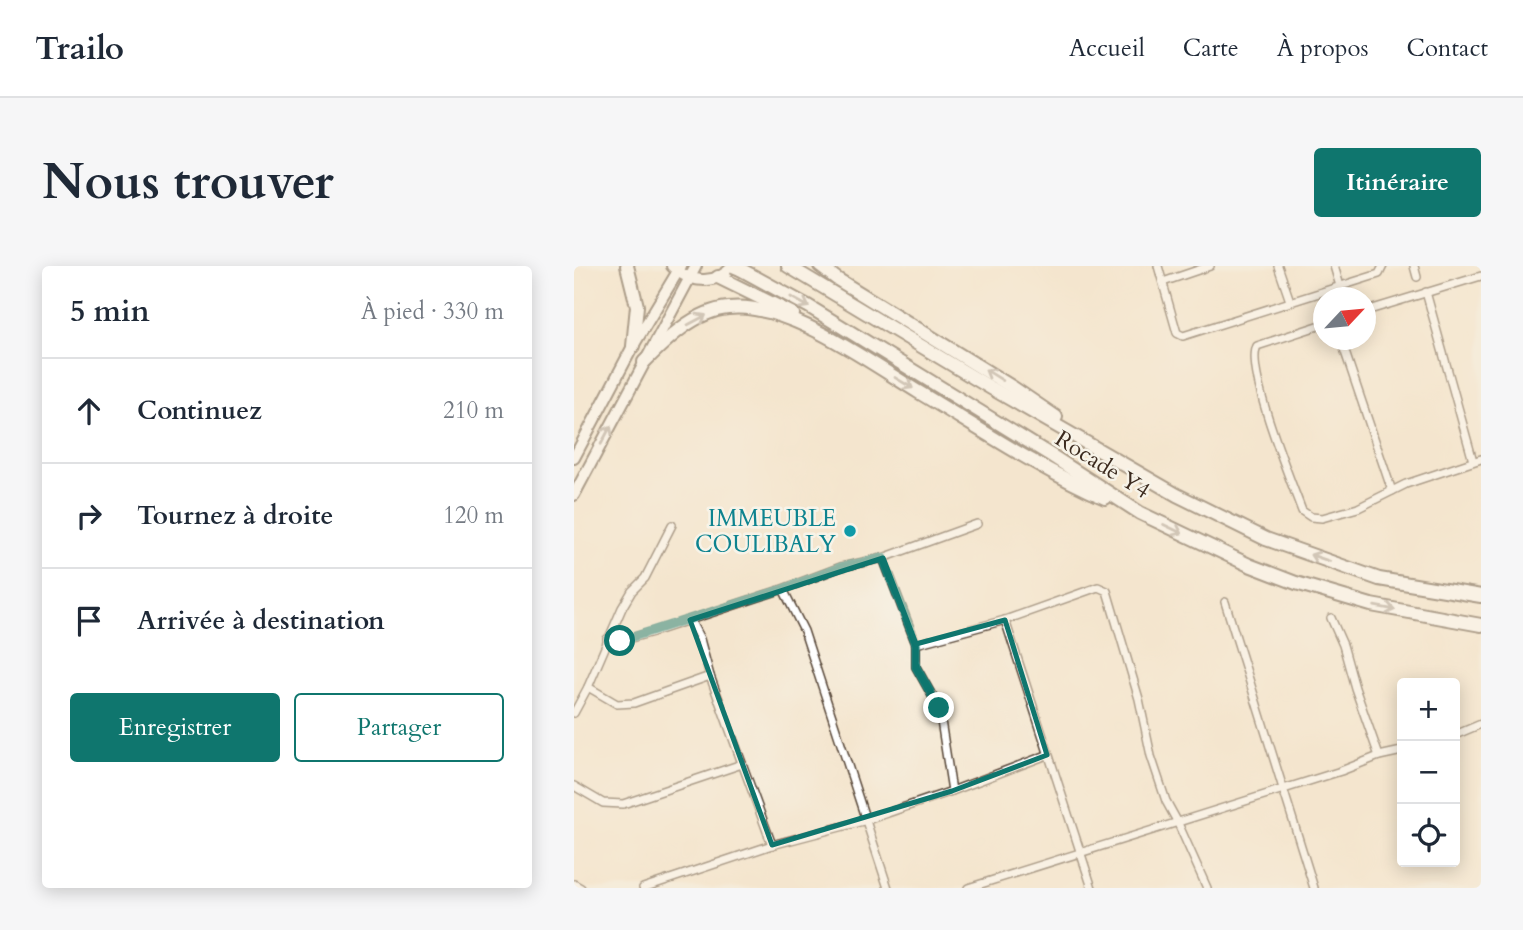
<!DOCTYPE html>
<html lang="fr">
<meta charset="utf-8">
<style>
:root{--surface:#fff;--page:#f6f6f7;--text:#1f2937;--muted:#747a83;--line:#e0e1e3;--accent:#0f766e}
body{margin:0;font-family:Cardo,serif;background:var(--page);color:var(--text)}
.controls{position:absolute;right:21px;bottom:21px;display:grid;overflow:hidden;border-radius:7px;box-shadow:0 4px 18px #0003}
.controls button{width:63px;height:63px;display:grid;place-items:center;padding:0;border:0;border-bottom:2px solid var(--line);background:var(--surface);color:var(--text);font:35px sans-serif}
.compass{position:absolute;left:739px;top:21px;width:63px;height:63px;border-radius:50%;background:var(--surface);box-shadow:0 4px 18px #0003;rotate:64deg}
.stop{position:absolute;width:21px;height:21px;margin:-16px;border:5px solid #0f766e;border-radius:50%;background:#fff}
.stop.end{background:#0f766e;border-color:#fff;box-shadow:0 2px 7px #0008}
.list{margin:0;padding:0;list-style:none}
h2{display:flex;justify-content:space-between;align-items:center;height:91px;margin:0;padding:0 28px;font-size:30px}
h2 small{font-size:23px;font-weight:400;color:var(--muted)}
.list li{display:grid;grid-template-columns:46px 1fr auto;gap:21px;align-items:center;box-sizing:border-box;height:105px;padding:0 28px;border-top:2px solid var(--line)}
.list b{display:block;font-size:26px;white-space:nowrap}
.list em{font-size:23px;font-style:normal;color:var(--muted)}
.actions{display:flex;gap:14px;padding:21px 28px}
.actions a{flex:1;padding:16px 0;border:2px solid var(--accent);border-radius:7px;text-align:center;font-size:24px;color:var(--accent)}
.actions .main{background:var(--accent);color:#fff}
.icon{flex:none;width:38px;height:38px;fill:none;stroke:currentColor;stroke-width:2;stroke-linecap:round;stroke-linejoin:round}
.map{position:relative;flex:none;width:907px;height:622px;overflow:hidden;border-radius:7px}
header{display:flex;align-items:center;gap:42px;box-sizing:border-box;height:98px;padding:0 35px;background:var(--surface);border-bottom:2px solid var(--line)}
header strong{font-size:33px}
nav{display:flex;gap:38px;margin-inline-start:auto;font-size:24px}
.intro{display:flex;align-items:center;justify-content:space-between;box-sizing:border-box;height:168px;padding:0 42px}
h1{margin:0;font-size:49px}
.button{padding:18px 32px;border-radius:7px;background:var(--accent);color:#fff;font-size:24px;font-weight:700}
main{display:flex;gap:42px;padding:0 42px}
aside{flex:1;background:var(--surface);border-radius:7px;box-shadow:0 4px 18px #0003}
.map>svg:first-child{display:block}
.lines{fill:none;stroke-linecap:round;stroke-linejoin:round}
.minor-casing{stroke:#574638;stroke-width:10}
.secondary-casing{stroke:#574638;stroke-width:14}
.trunk-casing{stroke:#574638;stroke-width:16}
.minor{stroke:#fff;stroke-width:7}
.secondary{stroke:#fff;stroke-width:10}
.trunk{stroke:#fff;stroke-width:12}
.trunk-bridge-casing{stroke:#574638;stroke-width:16;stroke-linecap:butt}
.trunk-bridge{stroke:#fff;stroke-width:12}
.oneway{stroke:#a79f9a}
.route{stroke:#0f766e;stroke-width:9}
.marked{fill:none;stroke:#0f766e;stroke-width:5;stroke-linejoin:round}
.culture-dot{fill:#0f9aa8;stroke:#f7f3e8;stroke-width:2.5}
.labels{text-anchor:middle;stroke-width:5;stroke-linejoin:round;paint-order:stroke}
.street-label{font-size:23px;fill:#3b2a1e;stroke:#f7f3e8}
.culture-label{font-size:23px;fill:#0d838f;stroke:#f7f3e8;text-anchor:end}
</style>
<header>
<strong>Trailo</strong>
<nav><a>Accueil</a><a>Carte</a><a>À propos</a><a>Contact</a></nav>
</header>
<div class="intro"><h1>Nous trouver</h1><a class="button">Itinéraire</a></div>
<main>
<aside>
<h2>5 min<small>À pied · 330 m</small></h2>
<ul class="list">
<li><svg class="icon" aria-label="ahead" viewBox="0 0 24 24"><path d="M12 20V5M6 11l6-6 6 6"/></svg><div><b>Continuez</b></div><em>210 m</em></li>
<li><svg class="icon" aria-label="right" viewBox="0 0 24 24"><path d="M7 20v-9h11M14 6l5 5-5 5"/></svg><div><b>Tournez à droite</b></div><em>120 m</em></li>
<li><svg class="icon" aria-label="arrive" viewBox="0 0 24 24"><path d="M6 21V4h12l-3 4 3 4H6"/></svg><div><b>Arrivée à destination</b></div></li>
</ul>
<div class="actions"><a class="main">Enregistrer</a><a>Partager</a></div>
</aside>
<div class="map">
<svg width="907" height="622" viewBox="0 0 907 622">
<rect width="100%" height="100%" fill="#f7f3e8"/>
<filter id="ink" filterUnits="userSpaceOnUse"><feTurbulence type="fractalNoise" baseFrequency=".0143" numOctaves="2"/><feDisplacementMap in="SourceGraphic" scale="14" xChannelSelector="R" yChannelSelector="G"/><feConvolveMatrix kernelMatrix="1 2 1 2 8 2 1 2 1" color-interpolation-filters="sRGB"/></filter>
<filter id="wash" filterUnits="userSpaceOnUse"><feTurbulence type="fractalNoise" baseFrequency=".00686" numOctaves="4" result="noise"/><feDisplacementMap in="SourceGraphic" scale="28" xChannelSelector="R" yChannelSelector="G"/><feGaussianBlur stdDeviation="1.57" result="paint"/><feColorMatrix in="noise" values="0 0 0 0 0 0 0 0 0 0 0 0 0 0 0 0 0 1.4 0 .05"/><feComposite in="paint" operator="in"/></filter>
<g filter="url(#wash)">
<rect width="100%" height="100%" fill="#f4e5ce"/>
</g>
<g filter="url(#ink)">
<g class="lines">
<defs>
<g id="minor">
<path d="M584 0 603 67 609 70 805 8 809 0"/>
<path d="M704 0 716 35"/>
<path d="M760 0 766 20"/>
<path d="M840 0 843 11"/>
<path d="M589 16 636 0"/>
<path d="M852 26 899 195"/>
<path d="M792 45 907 10"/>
<path d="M750 58 683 80C671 104 717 215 728 245L737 251 748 252 784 242 832 218 907 193"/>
<path d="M767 74 818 225"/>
<path d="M309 292 342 378V401L365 442 378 525"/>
<path d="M209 323 230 365 314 622"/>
<path d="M651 336 740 622"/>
<path d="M757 352 769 379 781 422 805 490"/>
<path d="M116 354 126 373 136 410 198 579"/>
<path d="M33 373 46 375 79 366 209 323 267 301 309 292 403 258"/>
<path d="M342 378 431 354"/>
<path d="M14 421 43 438 60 437 136 410"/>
<path d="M0 447 14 421 48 342 58 325 71 312 98 259"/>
<path d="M881 469 907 458"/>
<path d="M0 520 29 537 49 538 168 498"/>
<path d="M0 618 7 622"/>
<path d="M69 622 198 579 293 554 378 525 473 489"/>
<path d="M394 622 767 505 805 490 828 485"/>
<path d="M518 622 431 354 524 321 533 325 565 433 577 490 592 535 603 555 633 622"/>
</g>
<g id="secondary">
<path d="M98 0C115 17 142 20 159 0"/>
<path d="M0 192 59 80 107 0"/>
<path d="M0 229 122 0"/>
</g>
<g id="trunk">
<path d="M53 0 63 40 59 80"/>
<path d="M214 0 417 122 603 229 692 273 805 313 907 330"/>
<path d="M246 0 263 13 438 121 482 151"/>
<path d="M166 3 234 40 478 190 566 247 675 299 722 317 797 339 907 359"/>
<path d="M144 11 219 48"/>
<path d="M70 96C92 74 121 45 154 42 214 35 296 97 346 127 406 163 467 204 531 232"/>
</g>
</defs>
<use href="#minor" class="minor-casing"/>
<use href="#secondary" class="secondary-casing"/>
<use href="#trunk" class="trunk-casing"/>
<use href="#minor" class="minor"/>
<use href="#secondary" class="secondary"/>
<use href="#trunk" class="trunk"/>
<defs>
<path id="trunk-bridge" d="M159 0 166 3"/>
</defs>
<use href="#trunk-bridge" class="trunk-bridge-casing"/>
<use href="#trunk-bridge" class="trunk-bridge"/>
</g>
<defs><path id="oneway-shaft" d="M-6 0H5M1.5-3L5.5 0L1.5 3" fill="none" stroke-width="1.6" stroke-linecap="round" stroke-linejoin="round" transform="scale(1.75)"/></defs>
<g class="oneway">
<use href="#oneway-shaft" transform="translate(226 36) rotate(29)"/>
<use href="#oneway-shaft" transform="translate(123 54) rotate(-28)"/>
<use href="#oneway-shaft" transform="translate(420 109) rotate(-148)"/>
<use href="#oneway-shaft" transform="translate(330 117) rotate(31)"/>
<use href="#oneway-shaft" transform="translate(32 169) rotate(-62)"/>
<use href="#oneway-shaft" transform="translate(599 263) rotate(26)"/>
<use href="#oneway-shaft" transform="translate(746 292) rotate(-161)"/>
<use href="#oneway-shaft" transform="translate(811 342) rotate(10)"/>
</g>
</g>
<g class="lines" filter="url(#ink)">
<path class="route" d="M46 375 209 323 267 301 309 292 342 378V401L365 442"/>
</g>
<path d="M0 0H907V622H0ZM309 292 342 378 431 354 473 489 378 525 198 579 116 354Z" fill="#f4e5ce" fill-opacity=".55" fill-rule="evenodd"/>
<path class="marked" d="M309 292 342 378 431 354 473 489 378 525 198 579 116 354Z"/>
<circle class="culture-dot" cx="276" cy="265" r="7"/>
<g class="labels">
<g class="street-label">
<text transform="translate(529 198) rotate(32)" y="8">Rocade Y4</text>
</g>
<g class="culture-label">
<text x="262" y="260">IMMEUBLE<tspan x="262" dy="26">COULIBALY</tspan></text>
</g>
</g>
</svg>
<div class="controls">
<button>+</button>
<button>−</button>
<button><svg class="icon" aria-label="locate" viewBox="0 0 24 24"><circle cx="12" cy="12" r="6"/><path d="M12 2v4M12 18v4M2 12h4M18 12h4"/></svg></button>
</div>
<svg class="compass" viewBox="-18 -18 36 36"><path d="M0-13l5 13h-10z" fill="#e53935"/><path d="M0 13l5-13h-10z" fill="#747a83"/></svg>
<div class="stop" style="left:46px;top:375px"></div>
<div class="stop end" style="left:365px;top:442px"></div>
</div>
</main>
